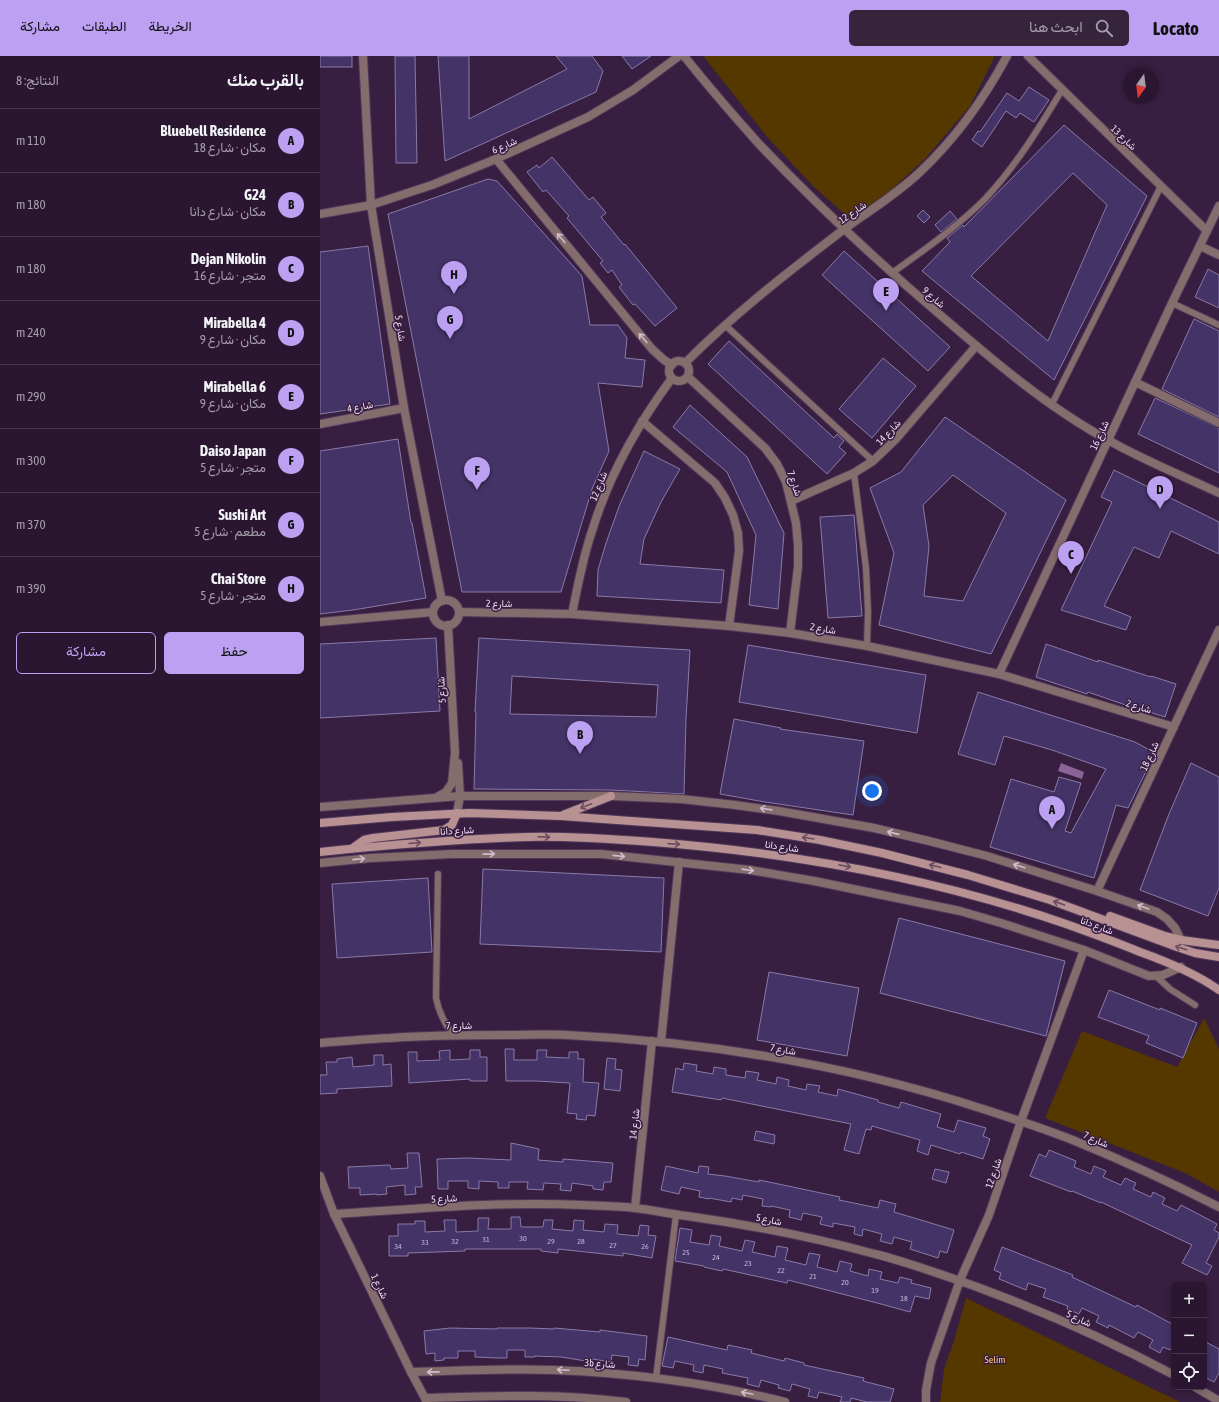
<!DOCTYPE html>
<html lang="ar">
<meta charset="utf-8">
<style>
:root{--surface:#2a1630;--page:#36233c;--text:#f1f3f6;--muted:#a59fab;--line:#46354c;--accent:#bca0f2}
body{margin:0;font-family:"Asap Condensed",Vazirmatn,sans-serif;background:var(--page);color:var(--text);direction:rtl}
.controls{position:absolute;right:12px;bottom:12px;display:grid;overflow:hidden;border-radius:6px;box-shadow:0 2px 6px #0003}
.controls button{width:36px;height:36px;display:grid;place-items:center;padding:0;border:0;border-bottom:1px solid var(--line);background:var(--surface);color:var(--text);font:20px sans-serif}
.compass{position:absolute;left:803px;top:12px;width:36px;height:36px;border-radius:50%;background:var(--surface);box-shadow:0 2px 6px #0003;rotate:194deg}
.you{position:absolute;left:552px;top:735px;width:14px;height:14px;margin:-10px;border:3px solid #fff;border-radius:50%;background:#1a73e8;box-shadow:0 0 0 6px #1a73e833}
.badge{display:grid;place-items:center;width:26px;height:26px;border-radius:50%;background:var(--accent);color:#111;font-size:13px;font-weight:700}
.pin{position:absolute;translate:-50% -33px;filter:drop-shadow(0 1px 2px #0008)}
.pin::after{content:'';position:absolute;top:21px;width:14px;height:12px;background:inherit;clip-path:polygon(0 0,100% 0,50% 100%)}
.list{margin:0;padding:0;list-style:none}
h2{display:flex;justify-content:space-between;align-items:center;height:52px;margin:0;padding:0 16px;font-size:17px}
h2 small{font-size:13px;font-weight:400;color:var(--muted)}
.list li{display:grid;grid-template-columns:26px 1fr auto;gap:12px;align-items:center;box-sizing:border-box;height:64px;padding:0 16px;border-top:1px solid var(--line)}
.list b{display:block;font-size:15px;white-space:nowrap}
.list p{margin:0;font-size:13px;white-space:nowrap;color:var(--muted)}
.list em{font-size:13px;font-style:normal;color:var(--muted)}
.actions{display:flex;gap:8px;padding:12px 16px}
.actions a{flex:1;padding:9px 0;border:1px solid var(--accent);border-radius:6px;text-align:center;font-size:14px;color:var(--accent)}
.actions .main{background:var(--accent);color:#111}
.icon{flex:none;width:22px;height:22px;fill:none;stroke:currentColor;stroke-width:2;stroke-linecap:round;stroke-linejoin:round}
.map{position:relative;flex:none;width:899px;height:1346px;overflow:hidden;direction:ltr}
header{display:flex;align-items:center;gap:24px;box-sizing:border-box;height:56px;padding:0 20px;background:var(--accent);color:#111}
header strong{font-size:19px}
nav{display:flex;gap:22px;margin-inline-start:auto;font-size:14px}
.search{width:280px;height:36px;background:var(--page);display:flex;align-items:center;gap:10px;box-sizing:border-box;padding:0 14px;border-radius:6px;color:var(--muted);font-size:15px}
main{display:flex}
aside{flex:1;background:var(--surface)}
.map>svg:first-child{display:block}
.green{fill:#543800}
.water{fill:#8a6497}
.building{fill:#443367;stroke:#887ba8;fill-rule:evenodd}
.lines{fill:none;stroke-linecap:round;stroke-linejoin:round}
.lane-casing{stroke:#523959;stroke-width:8}
.street-casing{stroke:#523959;stroke-width:10}
.secondary-casing{stroke:#523959;stroke-width:10}
.lane{stroke:#856c6d;stroke-width:6}
.street{stroke:#856c6d;stroke-width:8}
.secondary{stroke:#b89192;stroke-width:8}
.oneway{stroke:#cfbccc}
.oneway2{stroke:#6b4c61}
.labels{text-anchor:middle;stroke-width:3;stroke-linejoin:round;paint-order:stroke}
.number-label{font-size:8px;fill:#c4b4d2}
.street-label{font-size:10px;fill:#efdff5;stroke:#381e40}
.park-label{font-size:10px;fill:#fec976;stroke:#381e40}
</style>
<header>
<strong>Locato</strong>
<div class="search"><svg class="icon" aria-label="search" viewBox="0 0 24 24"><circle cx="10" cy="10" r="6"/><path d="M15 15l6 6"/></svg>ابحث هنا</div>
<nav><a>الخريطة</a><a>الطبقات</a><a>مشاركة</a></nav>
</header>
<main>
<div class="map">
<svg width="899" height="1346" viewBox="0 0 899 1346">
<rect width="100%" height="100%" fill="#381e40"/>
<g class="green">
<path d="M385 0H675L650 50 605 103 535 167 494 131 448 82 384 1Z"/>
<path d="M884 962 899 993V1136L865 1117 725 1062 762 975 857 1011Z"/>
<path d="M646 1242 860 1346H620L624 1313 634 1285Z"/>
</g>
<path class="water" d="M741 707 764 716 762 723 738 715Z"/>
<g class="building">
<rect x="0" y="0" width="32" height="11"/>
<path d="M75 0H95L97 107H76Z"/>
<path d="M118 0H149V63L247 13 236 0H272L283 15 276 36 125 105Z"/>
<path d="M302 0H331L312 13Z"/>
<path d="M709 31 729 44 714 66 700 57 696 62 686 55 662 91 652 84 658 75 660 76 687 37 699 45Z"/>
<path d="M744 69 827 140 734 324 602 215 630 186 627 182 643 169 644 171ZM753 117 787 149 728 285 651 220Z"/>
<path d="M232 101 269 144 273 141 286 157 281 161 304 189 305 188 357 252 335 270 315 248 313 249 299 231 302 229 292 214 288 217 280 207 283 205 247 162 249 160 226 134 223 136 207 116 217 109 219 112Z"/>
<path d="M168 123 177 125 262 220 270 269H298L307 282 305 302 325 304 322 331 278 327 289 395 272 433 241 536H142L68 158Z"/>
<path d="M603 154 610 161 604 167 597 160Z"/>
<path d="M630 155 637 163 621 176 615 169Z"/>
<path d="M48 190 70 348 0 358V196Z"/>
<path d="M524 195 630 291 608 315 502 219Z"/>
<path d="M888 213 899 219V252L875 241Z"/>
<path d="M874 263 899 275V361L842 333Z"/>
<path d="M409 285 514 382 517 378 524 385 519 391 526 397 507 418 388 308Z"/>
<path d="M563 302 596 330 552 382 519 353Z"/>
<path d="M835 342 899 372V417L818 378Z"/>
<path d="M370 349 427 401 464 477 458 553 429 549 436 479 407 416 353 371Z"/>
<path d="M625 361 746 444 671 598 559 569 574 497 550 432 581 416ZM633 419 686 457 643 545 604 540 609 490 603 449Z"/>
<path d="M78 383 91 467H92L106 542 33 554 0 558V395Z"/>
<path d="M324 395 360 413 341 446 324 483 320 508 404 514 401 547 277 540 278 514 286 487 300 448Z"/>
<path d="M794 414 899 466V498L851 475 839 502 814 491 784 550 811 561 806 574 741 554 792 446 781 441Z"/>
<path d="M534 459 542 560 508 562 500 461Z"/>
<path d="M116 582 120 655 0 662V588Z"/>
<path d="M159 582 370 594 366 663 364 738 291 734 154 733 156 656H155ZM192 620 338 629 336 661 190 658Z"/>
<path d="M726 588 778 606V604L831 621V620L856 628 845 661 820 653V654L768 636 767 638 716 621Z"/>
<path d="M428 589 606 619 597 677 419 646Z"/>
<path d="M658 636 815 686 835 697 808 752 796 749 774 822 670 791 691 723 734 736 739 721 761 727 745 775 751 777 786 713 732 694 684 680 675 709 638 698Z"/>
<path d="M414 663 461 672 460 673 544 685 533 759 445 746 400 738Z"/>
<path d="M871 707 899 721V832L888 860 820 834 849 758Z"/>
<path d="M163 813 344 822 341 896 160 888Z"/>
<path d="M108 822 112 896 17 902 12 828Z"/>
<path d="M579 862 745 905 726 980 560 937Z"/>
<path d="M449 916 539 932 527 1000 437 984Z"/>
<path d="M789 934 840 954V952L877 967 863 1002 826 987 829 980 778 961Z"/>
<path d="M185 993H194V1004H217V994H227L226 1001 249 1002V996H258V1003H264L263 1026 279 1027 275 1060 267 1059 266 1064 256 1063 257 1058 247 1057 250 1027 216 1025H186Z"/>
<path d="M130 994V1004L150 1003V994H160V1001H167V1025H150V1023L89 1027 88 996H97V1005L120 1004 119 995Z"/>
<path d="M54 999H63V1009L71 1008 72 1030 17 1033V1037L0 1038V1019H7L6 1006H17V1003L32 1001 33 1011 54 1009Z"/>
<path d="M287 1002 296 1003 295 1013 302 1014 300 1035 284 1033Z"/>
<path d="M364 1007 377 1009 376 1015 393 1018 394 1011 406 1013V1019L425 1022 426 1015 439 1017 437 1024 456 1028 457 1021 469 1024 468 1030 486 1034 487 1028 500 1030 498 1036 517 1040 518 1033 558 1044V1046L579 1052 581 1046 621 1058 617 1071 634 1076 638 1064 666 1072 663 1080 670 1083 663 1103 641 1096 640 1098 611 1089 608 1099 597 1095 600 1084 552 1070 551 1074 546 1073 539 1098 524 1094 531 1068 402 1042 401 1044 352 1036 356 1012 363 1014Z"/>
<path d="M436 1075 455 1079 454 1088 434 1084Z"/>
<path d="M191 1087 219 1093 218 1104 243 1106V1103L293 1107 291 1126H284L283 1134 273 1133V1130L252 1127 251 1135 240 1134 241 1128 224 1127 223 1134 207 1133 208 1126H189V1132H178V1126L159 1125V1133L148 1132V1125H128V1133H118L117 1103 148 1102 191 1104Z"/>
<path d="M729 1094 756 1105 754 1111 771 1118 774 1110 786 1115 783 1121 801 1129 805 1122 816 1127 813 1133 831 1141 833 1136 845 1142 842 1148 857 1155 861 1149 897 1168 894 1174 899 1177V1181L886 1207 892 1210 887 1219 862 1207 872 1189 781 1146V1147L752 1135 751 1136 710 1120 719 1098 726 1101Z"/>
<path d="M87 1097H99L102 1131H95L96 1138 85 1139V1129L66 1131 67 1138 57 1139V1138L40 1139V1132H29L28 1111 70 1109 71 1113 88 1112Z"/>
<path d="M346 1110 378 1117 379 1110 389 1111 388 1118 405 1120 439 1126V1124L468 1130 520 1141 519 1144 558 1152 560 1144 576 1148 574 1156 634 1174 627 1197 620 1195 618 1202 590 1193 592 1186 574 1181 572 1188 560 1185 562 1178 543 1173 542 1180 534 1178 535 1171 513 1167V1171L500 1168 502 1161 483 1157 481 1164 469 1161 470 1154 451 1150V1151L442 1150 443 1143 423 1139 422 1144 412 1142 411 1146 389 1142V1143L379 1141 380 1135 361 1131 359 1138 341 1134Z"/>
<path d="M615 1113 629 1116 626 1127 612 1123Z"/>
<path d="M191 1161H200L201 1171H223L224 1164H233L232 1173 253 1175 254 1164 264 1165 263 1174 284 1176 285 1168 298 1169 297 1178 318 1180 320 1169 329 1170 328 1179 336 1180 332 1202 303 1197V1200L238 1193V1197L221 1195V1193H145V1195L88 1197V1200H69V1180H78V1168H95V1165H105V1176L125 1175 124 1164H136V1176L158 1175V1162H169L168 1173H191Z"/>
<path d="M360 1172 372 1174 370 1186 389 1189 391 1179 401 1181 399 1190 422 1195 425 1184 435 1186 432 1196 455 1201 457 1190 468 1192 465 1204 486 1209 489 1197 500 1199 497 1211 517 1216 520 1205 532 1208 530 1215 548 1220 549 1213 562 1216 560 1223 578 1227 580 1221 592 1224 591 1227 611 1232 609 1243 595 1240 590 1256 561 1248 468 1224 467 1227 403 1213 402 1215 384 1211V1210L355 1205Z"/>
<path d="M682 1191 753 1219 752 1221 816 1251 817 1249 854 1269V1287L850 1294 843 1291 840 1297 829 1291 833 1284 818 1276 814 1282 789 1269 788 1272 776 1266 779 1260 762 1252 759 1258 747 1253 748 1250 723 1241 726 1233 708 1227 706 1234 679 1223 681 1217 674 1214Z"/>
<path d="M130 1272 177 1273V1272H210L234 1273V1272L280 1276V1274L327 1280 325 1304 319 1303 318 1310 308 1309 309 1301 292 1299 291 1306 266 1302V1305L241 1301 215 1300V1301H205V1294H187V1302H178L155 1301V1295H138V1302H124V1304L115 1305V1297L106 1298 104 1275Z"/>
<path d="M348 1281 407 1294 408 1289 432 1294 431 1297 464 1305 465 1302 484 1307V1309L544 1322 543 1325 574 1333 570 1346H547L531 1342 530 1346H520L522 1341 499 1336 497 1342 488 1340 490 1333 472 1328 470 1335 458 1332 459 1329 441 1324 439 1331 427 1328 428 1322 402 1317 403 1313 384 1309 383 1317 373 1315 374 1309 355 1305 353 1312 342 1310Z"/>
<path d="M884 1285 899 1293V1317L894 1326 884 1321Z"/>
</g>
<g class="lines">
<defs>
<g id="lane">
<path d="M572 217C604 194 637 171 665 143 696 110 719 72 742 34"/>
<path d="M852 247 899 269"/>
<path d="M405 269 553 405"/>
<path d="M732 348 841 130"/>
<path d="M534 417 546 512 548 556 547 590"/>
<path d="M118 818 116 942C119 957 124 967 133 979"/>
<path d="M836 920 850 933 875 949"/>
<path d="M336 1322 356 1159"/>
</g>
<g id="street">
<path d="M43 0 51 149 84 352 122 545"/>
<path d="M364 0C388 30 413 59 439 88 498 150 560 208 625 263 676 307 729 352 788 384 823 404 863 420 899 437"/>
<path d="M708 0 887 175"/>
<path d="M176 103 332 293 344 304 352 309"/>
<path d="M0 158 51 149 112 129 176 103 268 61 313 34 359 0"/>
<path d="M880 190 899 199"/>
<circle cx="359" cy="315" r="10"/>
<path d="M365 307C414 258 468 216 523 174 549 155 577 138 600 116 636 82 664 43 687 0"/>
<path d="M368 321 445 392 457 408 466 426 476 467 478 489V511L470 577"/>
<path d="M815 326 899 367"/>
<path d="M322 365 395 427 405 442 413 459 418 477 419 495 409 570"/>
<path d="M0 368 84 352"/>
<path d="M471 445 534 417 553 405 576 383 656 290"/>
<circle cx="126" cy="557" r="13"/>
<path d="M139 556 252 558 409 570 470 577 547 590 679 618 854 671"/>
<path d="M252 558C258 529 263 500 273 472 290 417 318 368 352 322"/>
<path d="M0 566 113 556"/>
<path d="M679 618 852 247 899 150"/>
<path d="M117 741 126 736 132 727 135 697 128 569"/>
<path d="M0 751 140 740H291L361 743 415 749 459 755 554 772 609 785 667 800 777 835 837 856 847 863 855 872 861 884"/>
<path d="M137 757 140 740 138 707"/>
<path d="M0 807 51 802 132 798H281L430 814 494 825 640 855 681 867 764 894 829 920 843 919 861 911"/>
<path d="M777 835 899 574"/>
<path d="M341 986 359 806"/>
<path d="M0 987C23 985 46 983 70 982 108 979 147 979 186 979 206 979 226 978 247 979 388 986 528 1009 663 1053 694 1063 725 1073 755 1085 804 1105 852 1127 899 1151"/>
<path d="M0 1120 14 1158 91 1316 107 1346"/>
<path d="M315 1152 332 985"/>
<path d="M14 1158C97 1153 180 1145 263 1149 280 1150 298 1150 315 1152 333 1154 350 1158 367 1160 431 1169 493 1181 555 1198 572 1202 589 1208 605 1213 691 1241 775 1277 854 1319"/>
<path d="M91 1316C138 1315 186 1312 233 1314 311 1317 390 1327 465 1346"/>
<path d="M875 1331 899 1345"/>
<path d="M105 1342C172 1340 239 1337 306 1346"/>
<path d="M606 1346V1334L611 1307 640 1224 669 1159 701 1065 764 894"/>
</g>
<g id="secondary">
<path d="M243 759 291 740"/>
<path d="M0 767 72 761 149 757 241 760 437 774 500 784 562 797 648 819 730 844 857 891 875 897 899 901"/>
<path d="M34 791 44 784 53 782 124 774 132 769 137 757"/>
<path d="M0 796C69 789 139 783 208 781 250 780 292 783 333 786 474 797 613 822 746 868 771 877 796 886 820 896 848 906 875 917 899 934"/>
<path d="M790 860 845 880 861 884 899 889"/>
</g>
</defs>
<use href="#lane" class="lane-casing"/>
<use href="#street" class="street-casing"/>
<use href="#secondary" class="secondary-casing"/>
<use href="#lane" class="lane"/>
<use href="#street" class="street"/>
<use href="#secondary" class="secondary"/>
</g>
<defs><path id="oneway-shaft" d="M-6 0H5M1.5-3L5.5 0L1.5 3" fill="none" stroke-width="1.6" stroke-linecap="round" stroke-linejoin="round"/></defs>
<g class="oneway">
<use href="#oneway-shaft" transform="translate(241 182) rotate(-130)"/>
<use href="#oneway-shaft" transform="translate(323 282) rotate(-130)"/>
<use href="#oneway-shaft" transform="translate(446 753) rotate(-172)"/>
<use href="#oneway-shaft" transform="translate(573 777) rotate(-167)"/>
<use href="#oneway-shaft" transform="translate(169 798) rotate(-1)"/>
<use href="#oneway-shaft" transform="translate(299 800) rotate(6)"/>
<use href="#oneway-shaft" transform="translate(39 803) rotate(-6)"/>
<use href="#oneway-shaft" transform="translate(699 810) rotate(-162)"/>
<use href="#oneway-shaft" transform="translate(428 814) rotate(8)"/>
<use href="#oneway-shaft" transform="translate(823 851) rotate(-160)"/>
<use href="#oneway-shaft" transform="translate(243 1314) rotate(-177)"/>
<use href="#oneway-shaft" transform="translate(113 1316) rotate(179)"/>
<use href="#oneway-shaft" transform="translate(427 1337) rotate(-168)"/>
</g>
<g class="oneway2">
<use href="#oneway-shaft" transform="translate(266 750) rotate(158)"/>
<use href="#oneway-shaft" transform="translate(224 781) rotate(2)"/>
<use href="#oneway-shaft" transform="translate(488 782) rotate(-171)"/>
<use href="#oneway-shaft" transform="translate(95 787) rotate(-5)"/>
<use href="#oneway-shaft" transform="translate(354 788) rotate(4)"/>
<use href="#oneway-shaft" transform="translate(525 810) rotate(11)"/>
<use href="#oneway-shaft" transform="translate(615 810) rotate(-166)"/>
<use href="#oneway-shaft" transform="translate(739 847) rotate(-161)"/>
<use href="#oneway-shaft" transform="translate(861 892) rotate(-162)"/>
</g>
<g class="labels">
<g class="number-label">
<text x="203" y="1185">30</text>
<text x="166" y="1186">31</text>
<text x="135" y="1188">32</text>
<text x="231" y="1188">29</text>
<text x="261" y="1188">28</text>
<text x="105" y="1189">33</text>
<text x="293" y="1192">27</text>
<text x="78" y="1193">34</text>
<text x="325" y="1193">26</text>
<text x="366" y="1199">25</text>
<text x="396" y="1204">24</text>
<text x="428" y="1210">23</text>
<text x="461" y="1217">22</text>
<text x="493" y="1223">21</text>
<text x="525" y="1229">20</text>
<text x="555" y="1237">19</text>
<text x="584" y="1245">18</text>
</g>
<g class="street-label">
<text transform="translate(804 81) rotate(44)" y="4">شارع 13</text>
<text transform="translate(184 89) rotate(-24)" y="4">شارع 6</text>
<text transform="translate(532 156) rotate(-35)" y="4">شارع 12</text>
<text transform="translate(614 241) rotate(41)" y="4">شارع 9</text>
<text transform="translate(81 272) rotate(81)" y="4">شارع 5</text>
<text transform="translate(40 350) rotate(-10)" y="4">شارع 4</text>
<text transform="translate(568 376) rotate(-47)" y="4">شارع 14</text>
<text transform="translate(779 379) rotate(-65)" y="4">شارع 16</text>
<text transform="translate(475 427) rotate(71)" y="4">شارع 7</text>
<text transform="translate(278 430) rotate(-68)" y="4">شارع 12</text>
<text transform="translate(179 547) rotate(1)" y="4">شارع 2</text>
<text transform="translate(503 572) rotate(10)" y="4">شارع 2</text>
<text transform="translate(121 634) rotate(-93)" y="4">شارع 5</text>
<text transform="translate(819 650) rotate(17)" y="4">شارع 2</text>
<text transform="translate(829 700) rotate(-65)" y="4">شارع 18</text>
<text transform="translate(137 774) rotate(-3)" y="4">شارع دانا</text>
<text transform="translate(462 790) rotate(8)" y="4">شارع دانا</text>
<text transform="translate(777 869) rotate(20)" y="4">شارع دانا</text>
<text transform="translate(139 969) rotate(-1)" y="4">شارع 7</text>
<text transform="translate(463 993) rotate(10)" y="4">شارع 7</text>
<text transform="translate(314 1068) rotate(-84)" y="4">شارع 14</text>
<text transform="translate(776 1083) rotate(23)" y="4">شارع 7</text>
<text transform="translate(673 1117) rotate(-71)" y="4">شارع 12</text>
<text transform="translate(124 1142) rotate(-3)" y="4">شارع 5</text>
<text transform="translate(449 1163) rotate(11)" y="4">شارع 5</text>
<text transform="translate(60 1230) rotate(64)" y="4">شارع 1</text>
<text transform="translate(759 1262) rotate(24)" y="4">شارع 5</text>
<text transform="translate(280 1307) rotate(4)" y="4">3b شارع</text>
</g>
<g class="park-label">
<text x="675" y="1307">Selim</text>
</g>
</g>
</svg>
<div class="controls">
<button>+</button>
<button>−</button>
<button><svg class="icon" aria-label="locate" viewBox="0 0 24 24"><circle cx="12" cy="12" r="6"/><path d="M12 2v4M12 18v4M2 12h4M18 12h4"/></svg></button>
</div>
<svg class="compass" viewBox="-18 -18 36 36"><path d="M0-13l5 13h-10z" fill="#e53935"/><path d="M0 13l5-13h-10z" fill="#a59fab"/></svg>
<div class="you"></div>
<div class="pin badge" style="left:732px;top:773px">A</div>
<div class="pin badge" style="left:260px;top:698px">B</div>
<div class="pin badge" style="left:751px;top:518px">C</div>
<div class="pin badge" style="left:840px;top:453px">D</div>
<div class="pin badge" style="left:566px;top:255px">E</div>
<div class="pin badge" style="left:157px;top:434px">F</div>
<div class="pin badge" style="left:130px;top:283px">G</div>
<div class="pin badge" style="left:134px;top:238px">H</div>
</div>
<aside>
<h2>بالقرب منك<small>النتائج: 8</small></h2>
<ul class="list">
<li><span class="badge">A</span><div><b>Bluebell Residence</b><p>مكان · شارع 18</p></div><em>110 m</em></li>
<li><span class="badge">B</span><div><b>G24</b><p>مكان · شارع دانا</p></div><em>180 m</em></li>
<li><span class="badge">C</span><div><b>Dejan Nikolin</b><p>متجر · شارع 16</p></div><em>180 m</em></li>
<li><span class="badge">D</span><div><b>Mirabella 4</b><p>مكان · شارع 9</p></div><em>240 m</em></li>
<li><span class="badge">E</span><div><b>Mirabella 6</b><p>مكان · شارع 9</p></div><em>290 m</em></li>
<li><span class="badge">F</span><div><b>Daiso Japan</b><p>متجر · شارع 5</p></div><em>300 m</em></li>
<li><span class="badge">G</span><div><b>Sushi Art</b><p>مطعم · شارع 5</p></div><em>370 m</em></li>
<li><span class="badge">H</span><div><b>Chai Store</b><p>متجر · شارع 5</p></div><em>390 m</em></li>
</ul>
<div class="actions"><a class="main">حفظ</a><a>مشاركة</a></div>
</aside>
</main>
